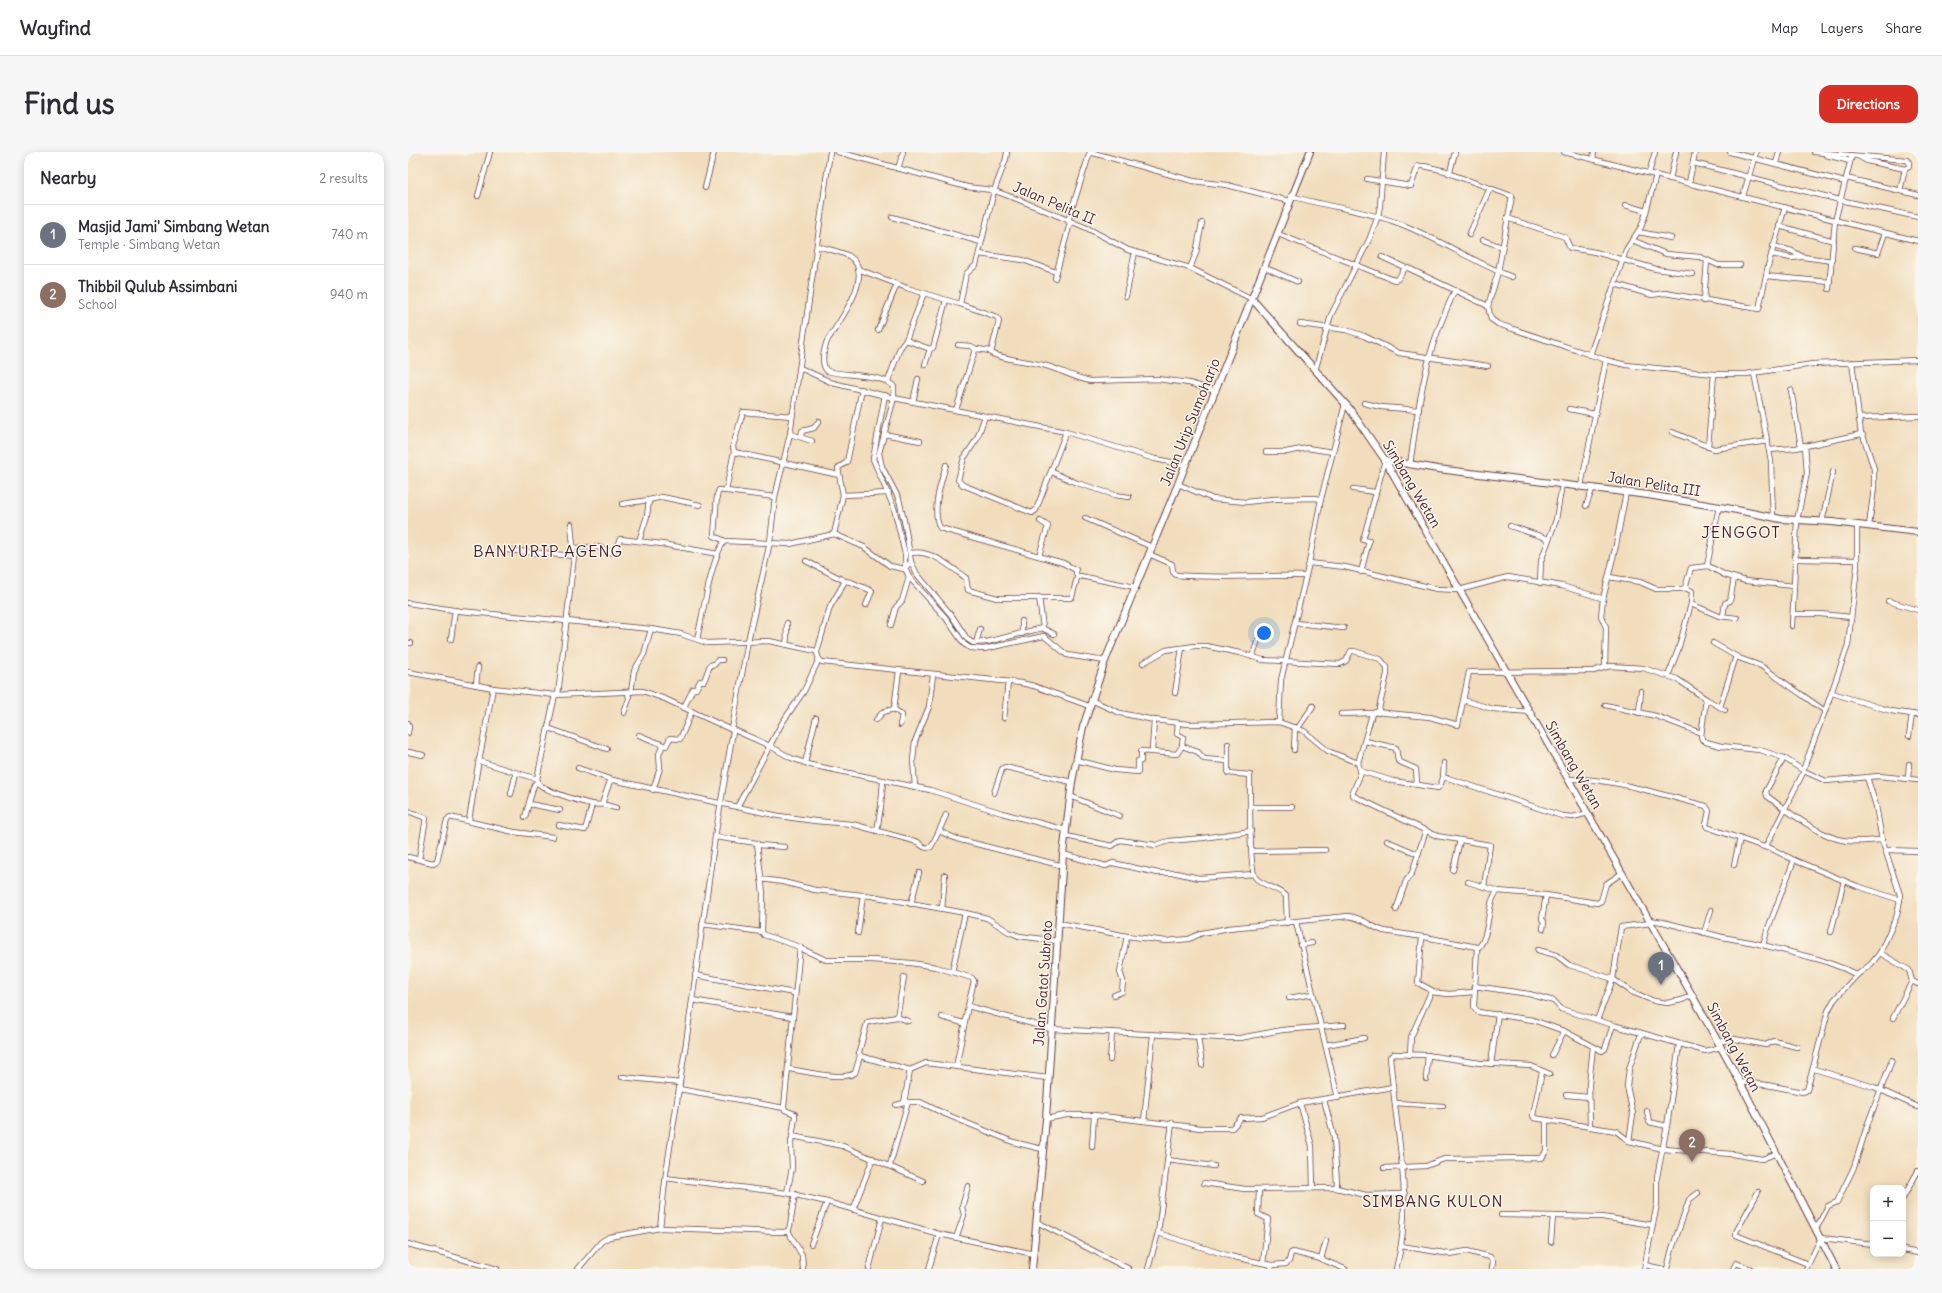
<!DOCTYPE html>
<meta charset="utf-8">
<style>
:root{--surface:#fff;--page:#f7f7f7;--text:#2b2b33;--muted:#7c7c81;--line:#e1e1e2;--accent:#d93025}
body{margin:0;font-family:Delius,sans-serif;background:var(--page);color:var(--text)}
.controls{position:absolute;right:12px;bottom:12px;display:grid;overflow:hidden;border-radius:8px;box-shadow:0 2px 10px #0003}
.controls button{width:36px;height:36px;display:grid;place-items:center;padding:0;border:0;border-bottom:1px solid var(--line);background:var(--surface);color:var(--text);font:20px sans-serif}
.you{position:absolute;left:856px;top:481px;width:14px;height:14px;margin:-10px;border:3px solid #fff;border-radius:50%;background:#1a73e8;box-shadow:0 0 0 6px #1a73e833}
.badge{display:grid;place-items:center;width:26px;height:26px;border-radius:50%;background:var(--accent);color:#fff;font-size:13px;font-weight:700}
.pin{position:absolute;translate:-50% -33px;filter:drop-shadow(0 1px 2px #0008)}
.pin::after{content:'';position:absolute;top:21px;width:14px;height:12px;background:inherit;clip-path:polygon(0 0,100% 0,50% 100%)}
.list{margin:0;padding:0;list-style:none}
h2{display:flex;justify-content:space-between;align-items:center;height:52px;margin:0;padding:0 16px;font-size:17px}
h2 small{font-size:13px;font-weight:400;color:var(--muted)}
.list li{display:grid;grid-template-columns:26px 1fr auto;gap:12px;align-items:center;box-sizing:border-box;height:60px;padding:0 16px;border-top:1px solid var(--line)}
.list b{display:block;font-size:15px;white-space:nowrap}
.list p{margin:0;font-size:13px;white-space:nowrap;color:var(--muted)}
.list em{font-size:13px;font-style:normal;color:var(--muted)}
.map{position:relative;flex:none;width:1510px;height:1117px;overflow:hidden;border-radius:12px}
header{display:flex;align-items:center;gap:24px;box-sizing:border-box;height:56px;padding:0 20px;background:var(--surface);border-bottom:1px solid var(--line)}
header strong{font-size:19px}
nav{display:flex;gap:22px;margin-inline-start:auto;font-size:14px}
.intro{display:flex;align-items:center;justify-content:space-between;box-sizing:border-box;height:96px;padding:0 24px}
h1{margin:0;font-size:28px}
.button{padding:10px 18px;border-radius:12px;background:var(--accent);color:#fff;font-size:14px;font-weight:700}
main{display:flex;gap:24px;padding:0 24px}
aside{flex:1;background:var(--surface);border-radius:12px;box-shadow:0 2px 10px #0003}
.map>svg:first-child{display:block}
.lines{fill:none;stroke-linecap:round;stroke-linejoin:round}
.street-casing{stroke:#633c41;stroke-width:6}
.secondary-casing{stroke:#633c41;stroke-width:8}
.street{stroke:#fff;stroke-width:4.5}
.secondary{stroke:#fff;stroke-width:6}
.labels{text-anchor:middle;stroke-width:3;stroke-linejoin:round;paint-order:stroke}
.street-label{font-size:14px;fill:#4a1f2b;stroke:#fbf7ec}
.quarter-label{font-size:16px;letter-spacing:1px;fill:#4a1f2b;stroke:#fbf7ec}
</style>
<header>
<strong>Wayfind</strong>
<nav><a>Map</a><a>Layers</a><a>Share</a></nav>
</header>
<div class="intro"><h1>Find us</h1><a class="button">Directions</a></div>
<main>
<aside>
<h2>Nearby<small>2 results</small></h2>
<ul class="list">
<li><span class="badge" style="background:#6b7280">1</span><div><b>Masjid Jami' Simbang Wetan</b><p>Temple · Simbang Wetan</p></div><em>740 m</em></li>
<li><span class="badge" style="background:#8d6e63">2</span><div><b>Thibbil Qulub Assimbani</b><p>School</p></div><em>940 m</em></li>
</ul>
</aside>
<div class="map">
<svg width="1510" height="1117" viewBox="0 0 1510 1117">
<rect width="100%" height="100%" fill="#fbf7ec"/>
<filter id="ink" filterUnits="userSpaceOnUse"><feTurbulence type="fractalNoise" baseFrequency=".025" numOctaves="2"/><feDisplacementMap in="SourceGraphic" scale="8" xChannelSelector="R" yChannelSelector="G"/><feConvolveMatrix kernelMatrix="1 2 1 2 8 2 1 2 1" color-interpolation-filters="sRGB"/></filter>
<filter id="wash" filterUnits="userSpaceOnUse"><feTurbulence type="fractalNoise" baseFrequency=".012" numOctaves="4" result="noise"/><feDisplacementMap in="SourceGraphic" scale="16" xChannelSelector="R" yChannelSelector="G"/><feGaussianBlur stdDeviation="0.9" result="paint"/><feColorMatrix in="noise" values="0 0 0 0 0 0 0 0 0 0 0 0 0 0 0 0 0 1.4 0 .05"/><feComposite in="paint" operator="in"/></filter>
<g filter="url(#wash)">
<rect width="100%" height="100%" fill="#f1ddbc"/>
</g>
<g filter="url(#ink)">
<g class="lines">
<defs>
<g id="street">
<path d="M422 0 382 282 367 345 362 390 340 489 324 577 362 594 383 606 403 613 522 638 594 661 658 678"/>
<path d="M430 0 559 35 584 38 609 47 679 76 720 98 782 116 844 147"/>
<path d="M599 0 598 7 586 39 568 113 558 122 552 152 589 165 591 169 583 201C596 208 620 209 635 213 652 217 666 226 682 229L749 227 781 231 808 239"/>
<path d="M1156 0 1510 89"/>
<path d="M1322 0 1437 30"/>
<path d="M1406 0 1499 8 1501 10V15L1497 17 1459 9 1450 4"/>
<path d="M1418 3 1442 9"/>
<path d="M1185 7 1186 0"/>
<path d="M1285 11 1432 48 1510 65"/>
<path d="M1368 11 1371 0"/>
<path d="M490 17 495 0"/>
<path d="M1040 21 1104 44 1090 120 1080 154 1083 167 1090 172 1198 208 1218 213 1306 222H1338L1405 212 1510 208"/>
<path d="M1241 21 1247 0"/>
<path d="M1438 26 1510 43"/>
<path d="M959 27 1003 34 1010 14H1016L1042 20 1047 0"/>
<path d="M1262 27 1268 0"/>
<path d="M1281 31 1287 0"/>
<path d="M297 36 306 0"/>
<path d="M1492 39 1497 17"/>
<path d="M70 44 82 0"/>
<path d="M883 44C919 55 956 58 990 71 1030 86 1065 110 1104 125"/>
<path d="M1335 44 1348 0"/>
<path d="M1217 53 1238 59"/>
<path d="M484 65 573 90"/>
<path d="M1099 66 1157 85 1162 96 1187 100 1248 117 1285 122"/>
<path d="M660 69 682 0 785 29 819 33 881 49"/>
<path d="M1371 74 1426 89"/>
<path d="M1230 80 1263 86"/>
<path d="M870 82 986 128 990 127 997 116H1000L1080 154"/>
<path d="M1061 83 1082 36"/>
<path d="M1075 88 1094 95"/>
<path d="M1224 88 1258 102 1292 105 1310 113H1332"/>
<path d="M409 94C419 97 432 99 441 104 469 121 430 171 419 189 416 198 412 211 419 219 435 224 477 222 486 235V246L471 301 474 315 491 347 497 373 503 410 509 422 544 464 559 487 565 491 579 490 634 476 646 482"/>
<path d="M1365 94 1384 99 1395 105 1424 109"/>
<path d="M1447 96 1470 101 1477 81"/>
<path d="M571 102 615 108 648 120"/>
<path d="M1363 102 1383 106 1394 105"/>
<path d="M974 105 998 116"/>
<path d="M856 115 890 130"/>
<path d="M782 116 788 101 794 71"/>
<path d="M450 117 499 136 552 152"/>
<path d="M1358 124 1422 130"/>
<path d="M647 126 662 71"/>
<path d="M1207 132 1244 143 1257 141 1351 157 1360 114 1377 55"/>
<path d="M1421 137 1427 69 1444 3"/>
<path d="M718 144 727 100"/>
<path d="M1296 149 1299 108"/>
<path d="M892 172 938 178 956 184 991 201 1080 214"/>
<path d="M470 178 489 132"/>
<path d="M498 188 516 141"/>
<path d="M550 193 563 194 568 197"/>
<path d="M1182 203 1218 98 1233 75 1237 64 1248 23"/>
<path d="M1444 210 1451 266 1510 264"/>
<path d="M517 213 522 197"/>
<path d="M392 216 425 231 486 246 658 280 747 307 778 313"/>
<path d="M907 219 923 163 961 88 970 64 972 54 976 0"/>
<path d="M1346 221 1363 309 1365 365"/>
<path d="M480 229 492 196 498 188 522 197 525 196 538 148"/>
<path d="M1383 238 1393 294"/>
<path d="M477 243 465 307 486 356 497 402V416L501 425 494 449 488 455 483 473"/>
<path d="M505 250 510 227"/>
<path d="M956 251 973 255 1011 258"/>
<path d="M1161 257 1187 262"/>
<path d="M548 258 567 198 570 197 582 199"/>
<path d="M577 264 569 287 556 306 550 328 555 333 624 361 628 358 658 280"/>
<path d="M1451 266 1453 282 1455 283 1466 317V336L1461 374"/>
<path d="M1264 280 1306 297 1360 289"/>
<path d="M382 282 404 289"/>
<path d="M476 282 512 289"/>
<path d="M393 284 394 279 406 276 411 269"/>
<path d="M1300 295 1306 222"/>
<path d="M1361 298 1388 296 1453 282"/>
<path d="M326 300 431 323"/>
<path d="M858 300H878L899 296 925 300"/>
<path d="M538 313C533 331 523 358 532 376L655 411 668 418V422L670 425"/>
<path d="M1002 313C1007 277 1012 241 1021 207 1027 183 1037 160 1047 138"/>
<path d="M644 320 669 331 707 343 721 345"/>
<path d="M770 332 805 347 838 350 865 347 907 346 913 347"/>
<path d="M1173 334 1198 208"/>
<path d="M945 337 967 340"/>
<path d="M318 338 326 300 325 294 335 260 384 264"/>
<path d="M435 343 481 341"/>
<path d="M214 352 241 348"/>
<path d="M1178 354 1185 335"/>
<path d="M677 366 744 395"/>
<path d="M1414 370 1425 320"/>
<path d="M1102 374 1141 387"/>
<path d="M426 382 435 343 430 316 439 310 454 237"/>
<path d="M231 389 239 364 241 348 254 345 292 353"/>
<path d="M317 389 306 384 309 343 311 338 367 345"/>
<path d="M166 396 191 395 205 401 212 387 254 392 310 402"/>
<path d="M98 398 166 404"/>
<path d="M503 401C523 397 543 415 558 426L560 438 589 446H662L664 445 669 426 672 424 727 435"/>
<path d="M741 402 764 412 765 420 768 423C811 427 854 423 898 424"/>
<path d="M631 404 640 374 632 369"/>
<path d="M1388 407 1449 408"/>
<path d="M398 409 437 429 422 455 409 500"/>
<path d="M901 411 937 415 1029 437 1051 438 1100 425 1154 434 1193 446 1195 447 1193 464 1198 475 1197 515"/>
<path d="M1299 414 1311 355"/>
<path d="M953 420 961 389 955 388 977 308"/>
<path d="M501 425 538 466 556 492 562 496 576 497 636 484 659 503 697 509"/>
<path d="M1201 425 1232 430 1248 437H1274L1277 436 1283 416 1300 414 1317 423 1338 429 1386 434 1384 474"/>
<path d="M437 429 443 430 464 439 458 453"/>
<path d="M1132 431 1133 409 1148 368 1154 332"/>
<path d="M1386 434 1389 368 1399 321 1397 293"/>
<path d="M1277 436 1284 439 1283 452 1311 464 1329 466"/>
<path d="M631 445 635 476"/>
<path d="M1195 447 1208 393 1218 340"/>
<path d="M1480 449 1510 458"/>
<path d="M0 451 52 459 243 477 273 482 299 491 361 489 408 499 411 507 414 510 613 531 626 534 681 554"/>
<path d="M1385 462H1412L1443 465"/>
<path d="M1315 464 1317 451 1322 449 1326 426"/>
<path d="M614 469V482"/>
<path d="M887 471 936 476"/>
<path d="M43 487 47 458"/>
<path d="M289 487C294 467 304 402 317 389L382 392 426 382 456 395 482 414 496 417 503 410"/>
<path d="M0 491H3"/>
<path d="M568 491 572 477"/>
<path d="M1305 491 1331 506 1353 514 1417 559 1440 493 1449 415V373"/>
<path d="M378 492C380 484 378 479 379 471"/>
<path d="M844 505 850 488"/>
<path d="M735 511 758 498 787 494H798L832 501 855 508 932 512 938 509 943 499H946L972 507 979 515V522L970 561"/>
<path d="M0 520 85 536 147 543 235 539 257 547 324 578"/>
<path d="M1260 524 1270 498 1283 452"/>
<path d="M68 533 70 515"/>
<path d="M85 536 71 609 129 627"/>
<path d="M223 540 226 519 236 502 243 477"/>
<path d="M767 541 774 496"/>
<path d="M1424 541 1483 559 1510 563"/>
<path d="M147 543 129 627 130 631C135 638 186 656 194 652L202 629 205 628 371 664 407 669 444 672 510 690C513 694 517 697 523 695L531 679 549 687 655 714"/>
<path d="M150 543 166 404 163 372"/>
<path d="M1298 547 1317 558"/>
<path d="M683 548 712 561 746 568 781 572 871 570 896 579 920 599 950 611 953 621 944 642 946 644 1029 684 1082 693 1076 735"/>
<path d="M1055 548 1085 557 1123 560"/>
<path d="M1197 553 1248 564 1293 581"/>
<path d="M276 555 285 537H288L292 529H296L302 513 307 512 310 508H314"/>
<path d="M1312 555 1328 504"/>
<path d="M486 557 491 519"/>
<path d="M216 561 221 547 220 540"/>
<path d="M1231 561 1233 539"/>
<path d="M933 562 965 561"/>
<path d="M596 566 600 530"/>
<path d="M468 568 475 560 486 557 494 563 492 573"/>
<path d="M871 570 873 528 901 411 913 347 937 252"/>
<path d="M0 571 1 574 0 581"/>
<path d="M140 576 199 597"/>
<path d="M890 576 905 554"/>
<path d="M231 583 258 594 262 586 272 587 273 585 284 559"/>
<path d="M1501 584 1504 562"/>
<path d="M957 589 988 596 990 609 1008 617 1009 631"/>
<path d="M820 592V621L842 623C842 640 841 714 847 725 852 733 871 736 878 744L879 771"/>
<path d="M774 594 790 600 796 607 820 609"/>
<path d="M886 598 887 575"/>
<path d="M744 599 746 568"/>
<path d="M0 600 15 603"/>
<path d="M1376 606 1358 639 1359 644C1376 657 1413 685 1434 688 1447 691 1461 688 1474 688"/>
<path d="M668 608 707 618 730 620V609H733V599L769 602 774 594 775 585 769 582 770 571"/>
<path d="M397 611 408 566"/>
<path d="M950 611 964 562 967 560 1022 565 1050 573 1061 520 1185 519 1202 514 1235 516 1269 527 1298 547 1293 584 1294 587 1298 590 1313 594 1352 598 1376 606 1396 619 1418 629 1471 624 1510 628"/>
<path d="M170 616 204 628"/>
<path d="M1395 618 1417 559"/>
<path d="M952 619 985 629 1030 636 1032 634 1035 626H1040L1154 664 1165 665 1180 661"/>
<path d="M1396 619 1358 694 1386 708 1449 734 1492 748 1489 763 1472 801"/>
<path d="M1459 625 1468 654 1474 688 1492 743V748"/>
<path d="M1035 626 1036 611"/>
<path d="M1160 627C1207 626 1253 643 1298 654L1301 659 1298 673 1299 675 1359 696"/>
<path d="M1500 627 1501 612"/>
<path d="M507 635 505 608 507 589 521 555 525 523"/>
<path d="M245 638 252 616 251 602 255 593"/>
<path d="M586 641 594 617 597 615 664 630"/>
<path d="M103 642 108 621"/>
<path d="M662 644 712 664"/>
<path d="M121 652 152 658"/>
<path d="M194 652 208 656"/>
<path d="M329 655 374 571 396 539 411 507"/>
<path d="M842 655H884"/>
<path d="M0 659 18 666 11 707"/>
<path d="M117 665 126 633 130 629"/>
<path d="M61 668 71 607"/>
<path d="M151 673 177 678 184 653"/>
<path d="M469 679 473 654 475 629"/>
<path d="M531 679 538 663"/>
<path d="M658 684 704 694 712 688 748 693 761 689 795 686 843 679"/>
<path d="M307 685 349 691 355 741 354 780 356 783 392 795 376 955 377 958 387 962V965L383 991 384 1016 379 1041"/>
<path d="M979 689 1010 702"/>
<path d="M350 693 377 695"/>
<path d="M1479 698 1510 699"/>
<path d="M844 699 917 698"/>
<path d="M655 702 698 714 705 711 750 721H768L791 726 846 722"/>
<path d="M0 705 25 711 29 709 39 668 42 665 106 680 145 685"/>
<path d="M1326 713 1332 686"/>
<path d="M1045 718 1052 688"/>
<path d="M353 727 375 730 407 738 464 744 557 761 579 766 601 780 611 784 650 789"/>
<path d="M1060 730 1090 739"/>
<path d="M503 752 511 721"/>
<path d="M534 757 537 723"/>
<path d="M988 758 998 729 1004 721 1018 678"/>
<path d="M1241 768 1255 770 1314 785 1347 791 1413 808 1437 817 1449 823 1426 848 1420 859 1399 938 1395 940 1359 933 1332 930"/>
<path d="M888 770 930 946"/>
<path d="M651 771 719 784 758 789 781 787 794 781 821 776 940 764C957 766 962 775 976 779L1022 786 1069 795H1071C1083 781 1078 749 1090 739L1138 743 1189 751 1193 749 1198 732 1214 721"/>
<path d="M294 772 354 780"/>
<path d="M1135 777 1136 770 1134 767 1138 743"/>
<path d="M1423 780 1436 729"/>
<path d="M450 781 455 743"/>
<path d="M1296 781 1303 758"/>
<path d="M1014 785 1010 831 1025 839"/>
<path d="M892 793 904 791"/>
<path d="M1355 793 1359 779 1386 708"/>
<path d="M1069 795 1066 855 1070 860 1125 868 1156 879 1194 899 1197 897 1205 873 1297 899 1313 895"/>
<path d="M392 796 418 808H464L503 811 528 815 564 826 566 829 560 854 643 877 815 886H832L874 878 936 873"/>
<path d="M1130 798 1148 803 1161 813 1205 827 1224 840 1246 849 1259 851 1274 848 1284 843"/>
<path d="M544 820 557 761"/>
<path d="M287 823 386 841"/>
<path d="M1449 823 1463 812 1472 801 1501 818 1504 829 1510 832"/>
<path d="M1066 834 1121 842 1146 849 1153 857 1205 873"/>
<path d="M706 843 714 840 715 829 712 820 719 784"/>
<path d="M881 846 905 842"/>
<path d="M284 848 385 865"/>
<path d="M489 865 500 869"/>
<path d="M534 865 555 871"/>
<path d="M1485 866 1504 829"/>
<path d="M1189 868 1205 827 1213 775 1243 771"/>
<path d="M790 885 794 913"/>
<path d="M1310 890 1327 887 1358 893 1366 889 1389 895"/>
<path d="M918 893 956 886"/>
<path d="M1002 903 1003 885 1023 840 1041 842 1066 840"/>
<path d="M1144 903 1156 879"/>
<path d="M452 904 451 900 459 871 460 870 489 865 496 825"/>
<path d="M702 908 704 880"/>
<path d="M1083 912 1090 862"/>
<path d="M548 915 560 854"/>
<path d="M381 917C396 919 435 929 447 921L452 904 502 918 518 911 640 926"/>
<path d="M1406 917 1466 935 1510 955"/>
<path d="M1134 920 1125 963 1126 966 1208 979 1221 989 1255 997 1324 1002 1354 1007 1367 1002"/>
<path d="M214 925 272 931"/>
<path d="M1018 927 1020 903"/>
<path d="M985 935C991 998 1005 1054 988 1117"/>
<path d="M271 937 376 956"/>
<path d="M1158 943 1181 945"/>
<path d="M496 951 502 918"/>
<path d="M892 951 904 994 905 1036"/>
<path d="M987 951 1035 954"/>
<path d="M488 953 500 950H512L537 962 605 990 634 997"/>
<path d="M1239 959 1241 970 1259 974"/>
<path d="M638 967 658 963H686L793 976H824L833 966 854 965 892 951 985 935 982 905 986 902 1018 903 1072 911 1123 914 1142 922"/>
<path d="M736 969 745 883"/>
<path d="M1182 975 1181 932 1185 895"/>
<path d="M384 984 435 994 515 1029"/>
<path d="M1221 989 1225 962 1219 934 1221 917 1233 882"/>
<path d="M684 995 686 963"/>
<path d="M759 1008 806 1014"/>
<path d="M482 1013 500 950"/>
<path d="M976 1016 1018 1014 1036 1007 1134 1006 1138 999V968"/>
<path d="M257 1026 379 1041 419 1050 531 1082 626 1102"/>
<path d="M796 1031 837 1037 928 1036 929 1032 926 985 916 948"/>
<path d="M928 1036 958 1043 997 1042"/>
<path d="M851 1038 850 1062 860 1067 855 1111"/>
<path d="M1350 1040 1328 1080V1083L1400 1112"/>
<path d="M1495 1046 1510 1019"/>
<path d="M445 1058 465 1006"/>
<path d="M1093 1063 1194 1065 1245 1073"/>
<path d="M629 1070 721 1117"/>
<path d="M252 1076 376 1080 380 1079 382 1074 387 1042"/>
<path d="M1408 1077 1420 1054 1429 1050 1446 1015 1460 971 1484 908"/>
<path d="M380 1079 394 1103 395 1117"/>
<path d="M750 1081 821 1104 864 1113 863 1117"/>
<path d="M548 1086 556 1063 554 1055 560 1034"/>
<path d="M1143 1090 1145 1064"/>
<path d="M0 1092 89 1117"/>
<path d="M403 1092 419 1050"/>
<path d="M993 1094 1042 1102 1059 1099 1082 1105 1085 1109 1084 1117"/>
<path d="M1495 1098 1510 1101"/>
<path d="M913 1107 918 1089"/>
<path d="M864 1113 878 1112 881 1109 883 1101 885 1100 913 1107 937 1117"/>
<path d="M1237 1113 1255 1117"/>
<path d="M170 1117 193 1090 201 1085 252 1076 258 1021 278 891 307 685 325 579"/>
<path d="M461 1117 474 1066"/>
<path d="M521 1117 531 1082"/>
<path d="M740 1117 750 1081 764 971"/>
<path d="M1236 1117 1249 1052V1025L1259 974 1271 893"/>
<path d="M1259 1117 1264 1097 1281 1048 1290 1041"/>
<path d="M1325 1117 1328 1111 1343 1117"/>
<path d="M1398 1117 1413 1086 1465 1092"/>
</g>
<g id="secondary">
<path d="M844 147 941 256 977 308 1284 843 1332 930 1428 1117"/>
<path d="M977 308 1030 317 1240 343 1324 357 1373 367 1424 370 1510 380"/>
<path d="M624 1117 638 967 655 702 664 630 675 575 697 509 770 332 902 0"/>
</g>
</defs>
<use href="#street" class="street-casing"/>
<use href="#secondary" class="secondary-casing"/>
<use href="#street" class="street"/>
<use href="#secondary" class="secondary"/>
</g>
</g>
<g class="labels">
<g class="street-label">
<text transform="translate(646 51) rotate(23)" y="5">Jalan Pelita II</text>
<text transform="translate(782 270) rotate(-68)" y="5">Jalan Urip Sumoharjo</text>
<text transform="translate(1004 332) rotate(59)" y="5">Simbang Wetan</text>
<text transform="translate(1246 332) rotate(9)" y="5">Jalan Pelita III</text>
<text transform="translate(1166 613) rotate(60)" y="5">Simbang Wetan</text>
<text transform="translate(635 831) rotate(-86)" y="5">Jalan Gatot Subroto</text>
<text transform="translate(1326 895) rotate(62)" y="5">Simbang Wetan</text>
</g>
<g class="quarter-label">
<text x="1333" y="386">JENGGOT</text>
<text x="140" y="405">BANYURIP AGENG</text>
<text x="1025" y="1055">SIMBANG KULON</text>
</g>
</g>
</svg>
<div class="controls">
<button>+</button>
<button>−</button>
</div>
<div class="you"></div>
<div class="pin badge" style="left:1253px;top:833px;background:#6b7280">1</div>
<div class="pin badge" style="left:1284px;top:1010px;background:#8d6e63">2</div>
</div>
</main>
